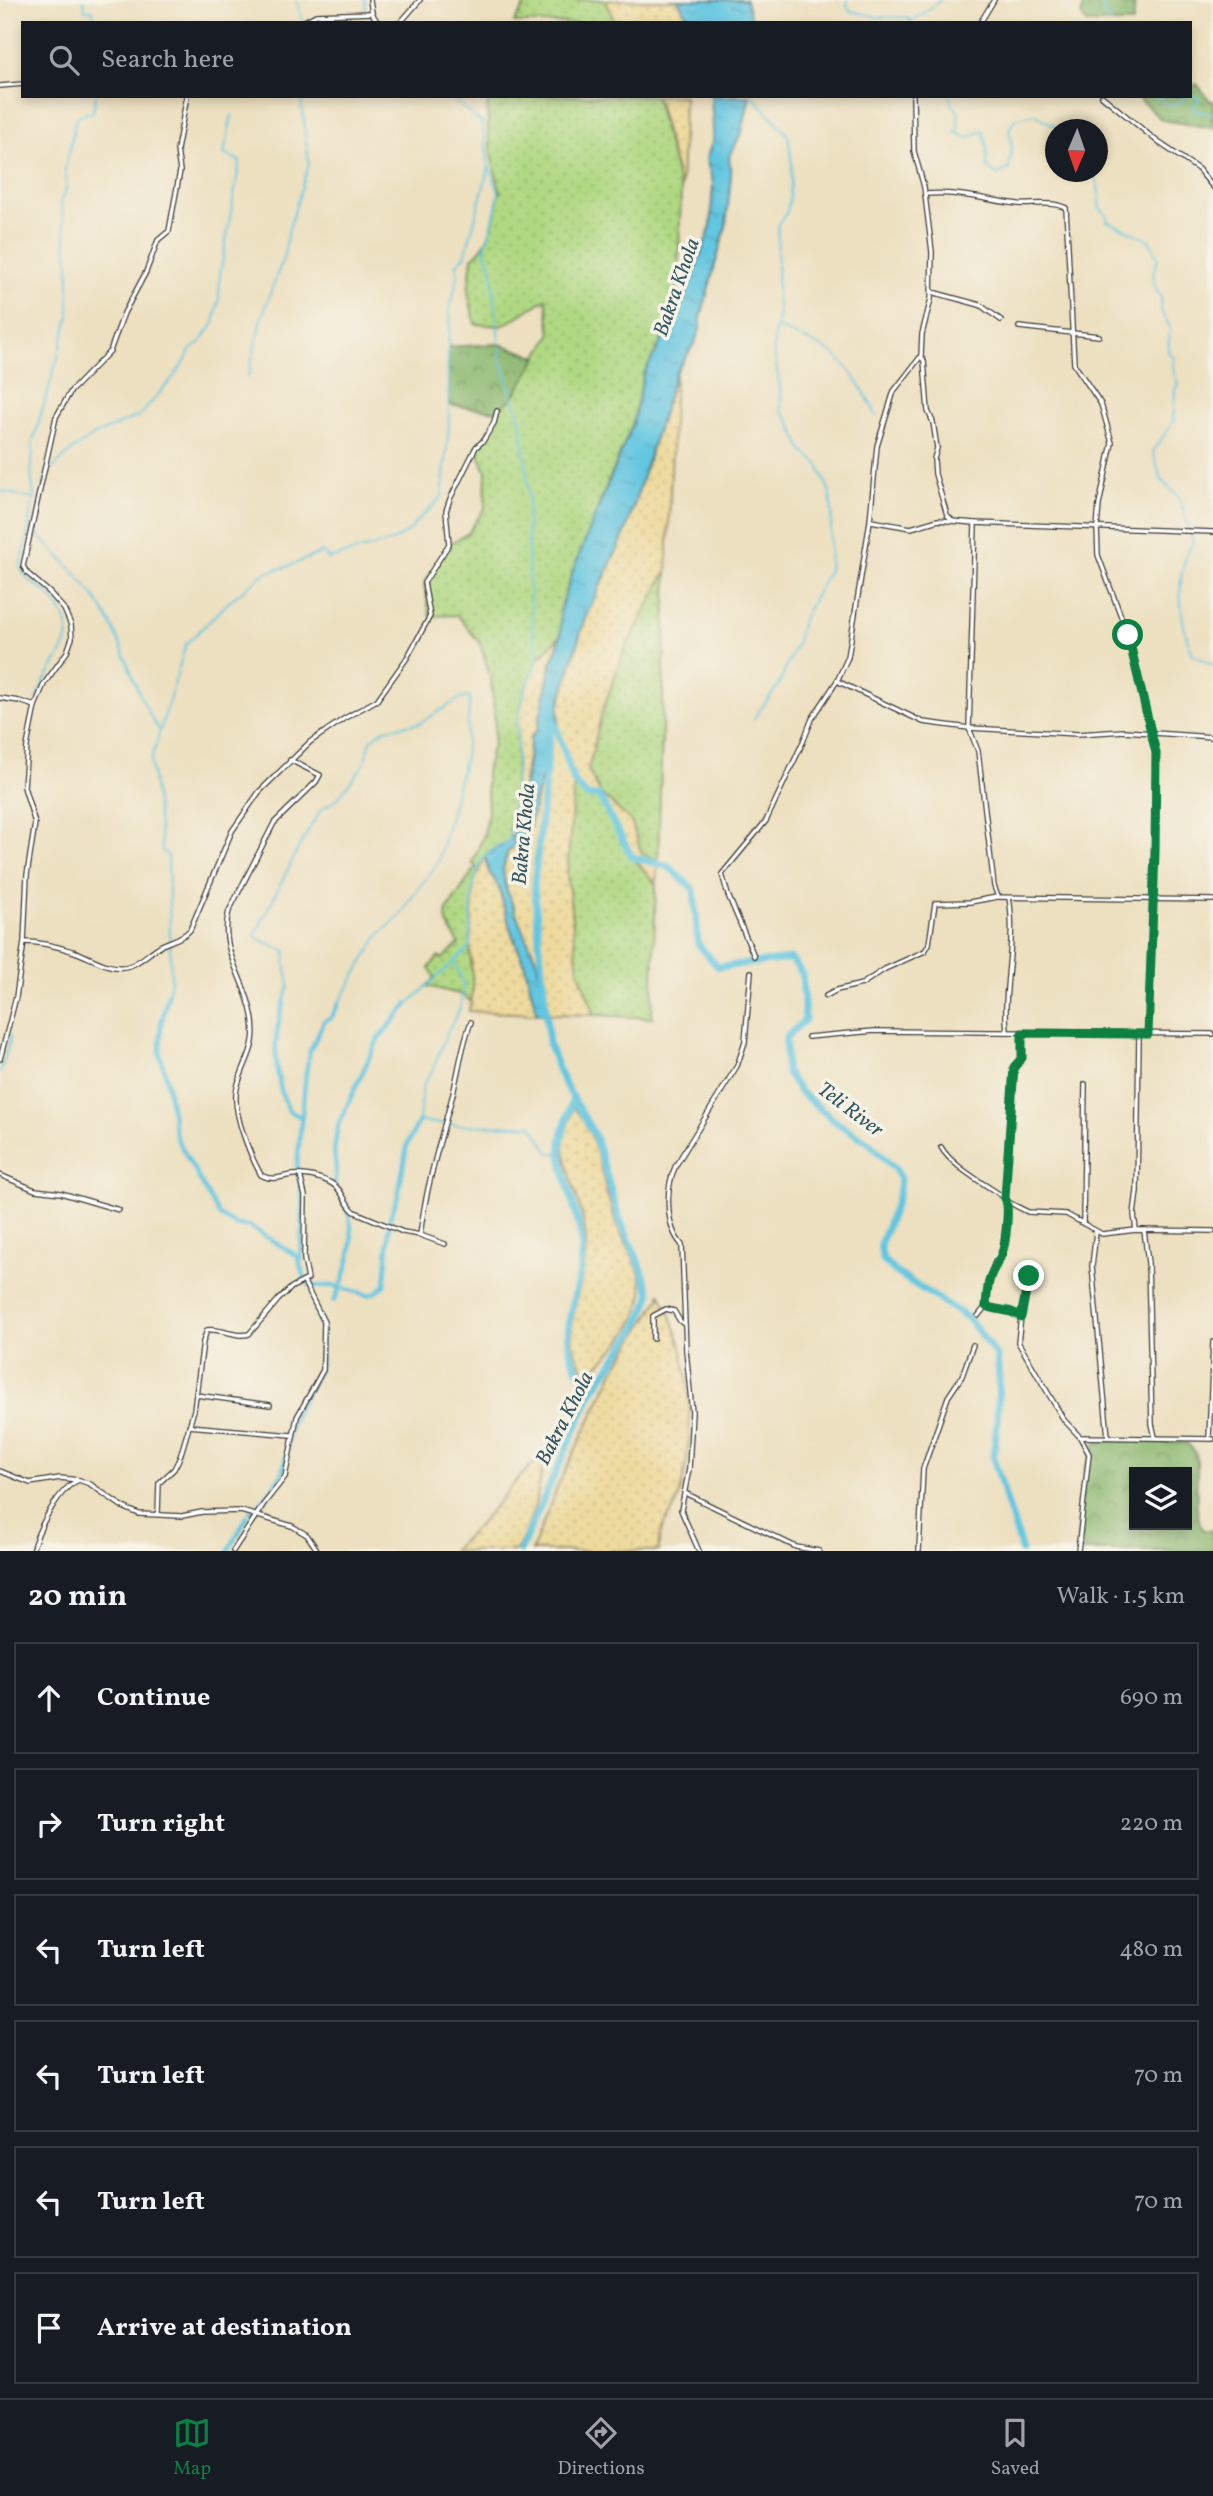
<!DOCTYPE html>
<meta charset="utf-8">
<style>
:root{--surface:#171b24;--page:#242831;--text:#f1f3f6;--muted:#9ea1a6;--line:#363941;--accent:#0b8043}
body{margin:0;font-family:Vollkorn,serif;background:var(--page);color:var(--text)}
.controls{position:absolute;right:21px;bottom:21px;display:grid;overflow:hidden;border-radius:0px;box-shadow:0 4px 10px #0003}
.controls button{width:63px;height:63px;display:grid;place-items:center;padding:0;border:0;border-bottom:2px solid var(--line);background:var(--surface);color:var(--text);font:35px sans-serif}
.compass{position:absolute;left:1045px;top:119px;width:63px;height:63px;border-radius:50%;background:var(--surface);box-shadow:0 4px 10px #0003;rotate:182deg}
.stop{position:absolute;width:21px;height:21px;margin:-16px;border:5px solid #0b8043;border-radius:50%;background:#fff}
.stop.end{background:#0b8043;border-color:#fff;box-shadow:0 2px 7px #0008}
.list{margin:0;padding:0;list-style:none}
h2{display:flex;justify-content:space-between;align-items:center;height:91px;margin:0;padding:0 28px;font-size:30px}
h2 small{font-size:23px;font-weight:400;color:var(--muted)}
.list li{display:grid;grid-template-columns:46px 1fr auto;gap:21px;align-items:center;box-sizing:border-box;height:112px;margin:0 14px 14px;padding:0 14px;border:2px solid var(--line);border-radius:0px}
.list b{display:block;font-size:26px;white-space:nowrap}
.list em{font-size:23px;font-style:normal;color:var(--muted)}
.icon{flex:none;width:38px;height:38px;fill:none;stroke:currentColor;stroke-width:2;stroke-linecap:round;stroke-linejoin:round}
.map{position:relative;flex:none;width:1213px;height:1551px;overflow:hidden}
.search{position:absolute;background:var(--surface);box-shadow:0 4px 10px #0003;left:21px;right:21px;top:21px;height:77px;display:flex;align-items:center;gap:18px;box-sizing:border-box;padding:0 24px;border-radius:0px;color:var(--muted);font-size:26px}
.sheet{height:847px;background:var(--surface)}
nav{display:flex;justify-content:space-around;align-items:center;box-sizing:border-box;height:98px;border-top:2px solid var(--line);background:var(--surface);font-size:19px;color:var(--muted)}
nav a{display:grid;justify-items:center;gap:4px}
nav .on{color:var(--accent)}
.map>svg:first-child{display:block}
.grass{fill:url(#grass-dots);stroke:#667a4f;stroke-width:2}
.forest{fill:url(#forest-crowns);stroke:#546a46;stroke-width:2;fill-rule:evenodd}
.sand{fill:url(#sand-dots);stroke:#857b5d;stroke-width:2}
.water{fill:url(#water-ripples);stroke:#40717e;stroke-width:2}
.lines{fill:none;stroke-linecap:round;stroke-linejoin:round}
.stream{stroke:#63c6e0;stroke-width:2}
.canal{stroke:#63c6e0;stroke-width:4.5}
.river{stroke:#63c6e0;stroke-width:7}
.street-casing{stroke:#3b3935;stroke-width:6}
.street{stroke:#fff;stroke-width:3.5}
.route{stroke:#0b8043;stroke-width:9}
.labels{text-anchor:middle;stroke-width:7;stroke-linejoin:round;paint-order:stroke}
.water-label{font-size:21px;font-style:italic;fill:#355861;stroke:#f7f3e8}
</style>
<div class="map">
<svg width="1213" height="1551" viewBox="0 0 1213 1551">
<defs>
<pattern id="grass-dots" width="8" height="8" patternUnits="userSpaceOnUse" patternTransform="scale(1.75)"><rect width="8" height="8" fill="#b0d882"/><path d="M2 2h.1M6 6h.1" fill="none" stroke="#97b970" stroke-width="1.8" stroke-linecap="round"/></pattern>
<pattern id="forest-crowns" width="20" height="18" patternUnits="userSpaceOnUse" patternTransform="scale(1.75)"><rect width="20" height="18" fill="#8cb870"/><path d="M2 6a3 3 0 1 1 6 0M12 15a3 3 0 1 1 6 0" fill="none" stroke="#72955b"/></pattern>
<pattern id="sand-dots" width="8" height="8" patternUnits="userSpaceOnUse" patternTransform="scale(1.75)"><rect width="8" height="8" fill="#eeda9e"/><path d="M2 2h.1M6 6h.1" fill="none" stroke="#ccba88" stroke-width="1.8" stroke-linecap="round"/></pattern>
<pattern id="water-ripples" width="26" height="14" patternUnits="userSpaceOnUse" patternTransform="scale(1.75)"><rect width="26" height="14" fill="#63c6e0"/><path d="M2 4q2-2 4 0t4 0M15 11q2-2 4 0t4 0" fill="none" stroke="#55aac0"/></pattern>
</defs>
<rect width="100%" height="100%" fill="#f7f3e8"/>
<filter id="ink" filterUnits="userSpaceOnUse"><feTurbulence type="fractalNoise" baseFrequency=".0143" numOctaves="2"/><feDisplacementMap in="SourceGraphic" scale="14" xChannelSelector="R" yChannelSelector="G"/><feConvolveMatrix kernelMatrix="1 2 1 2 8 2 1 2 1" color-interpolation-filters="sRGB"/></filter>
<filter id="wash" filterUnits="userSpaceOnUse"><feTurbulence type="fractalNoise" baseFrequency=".00686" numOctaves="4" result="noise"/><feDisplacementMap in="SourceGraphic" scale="28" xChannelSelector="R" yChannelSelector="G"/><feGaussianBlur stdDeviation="1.57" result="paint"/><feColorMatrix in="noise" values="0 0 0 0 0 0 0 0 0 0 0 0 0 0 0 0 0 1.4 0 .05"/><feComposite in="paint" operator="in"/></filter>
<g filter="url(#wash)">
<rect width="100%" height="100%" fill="#ede0c0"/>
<g class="grass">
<path d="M528 0H605L615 23H514Z"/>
<path d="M488 96H655L681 191 677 313 644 373 633 423 603 494 560 610 561 635 539 658 518 751 509 841 496 847 474 882 470 947 473 988 471 1002 463 995 427 986 435 978 429 968 438 957 442 959 459 944 447 923 446 912 476 867 472 863 484 835 488 812 486 772 494 739 495 721 491 680 480 643 457 615 430 616 424 583 449 544 468 533 485 508 486 471 476 447 483 441 494 423 497 411 513 397 551 334 546 299 502 326 475 324 468 292 472 258C493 241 494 217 499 192H501C490 160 486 130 488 96Z"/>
<path d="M667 570 658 860 642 854 631 821 601 794 588 770 602 712 624 651Z"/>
<path d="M574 782 587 795 599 796 632 857 656 884 652 1018 595 1015 578 970 567 874Z"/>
</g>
<g class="forest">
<path d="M1085 0H1135L1133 23H1087L1081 15Z"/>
<path d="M1197 84 1209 100 1213 101V128L1162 120 1136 96H1190V88Z"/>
<path d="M499 344 538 357 513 397 497 411 449 405 448 347Z"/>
<path d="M1110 1440 1187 1443 1196 1453C1200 1477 1191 1508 1203 1530H1213V1551H1077L1085 1468 1096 1443ZM1134 1472H1187V1525H1134Z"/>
</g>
<g class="sand">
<path d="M605 0H678L687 16V23H615Z"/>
<path d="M655 96H684L681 191 658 101Z"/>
<path d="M675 374 667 570 624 651 602 712 588 770 601 794 631 821 642 854 658 860 656 884 632 857 599 797 587 796 574 783 567 874 578 970 595 1015 546 1014 537 962 514 909 505 885 503 869 507 853 529 830 537 793 548 758 551 725 558 731 559 706 585 618 625 533Z"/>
<path d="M561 635 551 665 537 731 531 736 517 827 509 841 516 779 518 720 525 690 539 658Z"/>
<path d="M485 856 489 872 498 885 512 934 524 962 537 1014 469 1011 473 988 470 947 474 882Z"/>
<path d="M573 1106C580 1116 588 1126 592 1138 601 1163 605 1191 614 1216 623 1245 648 1271 641 1302 635 1332 608 1356 587 1375 553 1327 586 1295 586 1246 586 1211 568 1181 564 1147 562 1133 572 1119 573 1106Z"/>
<path d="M660 1293C693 1354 697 1431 679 1497 672 1520 657 1522 659 1551H532L558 1485 616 1367 660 1298Z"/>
<path d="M543 1454C542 1485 532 1524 516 1551H452L481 1523 515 1482Z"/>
</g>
<g class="water">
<path d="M678 0H746L752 23H691Z"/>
<path d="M711 96H750L742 131 729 157 731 176 726 226 701 316 700 330 694 344 675 374 625 533 585 618 559 706 558 732 551 726 548 758 537 793 529 830 507 853 503 869 505 885 514 909 537 962 546 1014H537L524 962 512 934 498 885 489 872 485 856C492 850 501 847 508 842 522 831 529 756 531 736L537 731 551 665 561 635 560 610 575 565 633 423 644 373 685 298 711 226 713 182 706 159 712 143 713 129Z"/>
</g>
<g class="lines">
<g class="stream">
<path d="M84 0 85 10H93L94 23"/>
<path d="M296 0 303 22"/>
<path d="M365 0 366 10 375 23"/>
<path d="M848 0 847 5 850 11 879 17H907L911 23"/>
<path d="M1106 0 1104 2 1103 12 1111 23"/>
<path d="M911 20 923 14 941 0"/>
<path d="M753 96 788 135 792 164 790 198 786 214 778 224 777 293 779 314 776 327C794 336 815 342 832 353 847 362 870 400 876 416"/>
<path d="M950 96 952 105 958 110V130L955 132 968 138 983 130 987 147V167L996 175 1009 169 1012 146 1009 129 1015 119 1035 114 1061 130"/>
<path d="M1155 96 1172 106C1179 104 1181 98 1188 96"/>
<path d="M1190 96 1194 95 1199 99 1193 107 1194 111 1213 114"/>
<path d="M1092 172C1099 182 1100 194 1099 207L1107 216V221L1149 240 1158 259C1152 272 1151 286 1161 297V311L1170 327 1168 352 1174 358 1173 369 1178 384 1175 390 1173 423 1153 451 1161 480 1180 498 1193 542C1173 574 1180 623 1193 655L1213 665"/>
<path d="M60 349 69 317V268L61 201 67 187 65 170 76 119 79 115 93 112 96 96"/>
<path d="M248 377 261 319 284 256 288 232 309 164 301 96"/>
<path d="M0 491 33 499"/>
<path d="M36 699C51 655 93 640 47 593 38 585 23 579 20 567L29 529 30 514 34 499 31 472 33 451 32 445 59 353"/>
<path d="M754 718 778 686 797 642 802 621 829 570 832 511 829 490 818 464 803 451 789 420 781 410C784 380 768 356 776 327"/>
<path d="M159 730C137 698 128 657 110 622 91 585 64 562 35 532L46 474 71 451 93 436 140 415 172 379 186 360 190 350 200 343 214 323 219 299 220 275 240 161 224 154 232 115"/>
<path d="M454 961 464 985 460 1008 446 1035 433 1069 423 1085 419 1121C456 1127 494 1126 532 1125L549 1153 561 1154"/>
<path d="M168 995 171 980 168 855 162 851 151 761 186 644 231 600 266 572 284 568 323 552 328 559 392 541 412 529 413 525 442 497 449 426 448 347 451 316 449 313 458 276 456 265 465 256 489 167"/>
<path d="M284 1002 289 986 285 963 286 951 254 937 301 843 321 810 338 798 364 764 371 740 385 729 420 723 459 699 470 696 465 756 438 863 414 894 400 916 378 936 339 1003"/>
<path d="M408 1004 470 947C472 921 468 876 486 855 492 848 501 845 509 841L516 779 518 720 525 690 539 658 533 635 529 582 527 516 529 494 521 423 501 359 491 264 484 249 491 230 499 192 489 167 482 123 449 96"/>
<path d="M0 1073 11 1036"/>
</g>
<g class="canal">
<path d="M168 995 161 1024 160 1055 166 1076 176 1137 219 1215 235 1225 249 1226 297 1256 305 1278"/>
<path d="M284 1002C272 1039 272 1075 289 1111L301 1117"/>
<path d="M334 1187 336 1171 334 1151 338 1125 378 1039 408 1004"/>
<path d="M301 1260 303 1200 297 1165 306 1072 310 1051 324 1021 331 1018 339 1003"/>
<path d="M309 1286H334L369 1295 377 1292 385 1285 390 1217 398 1196 407 1145 419 1121"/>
<path d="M334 1301C350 1266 360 1236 343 1199"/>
<path d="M315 1307 321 1324 320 1364"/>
<path d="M289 1432C294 1409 310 1390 319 1368"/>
<path d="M250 1512 255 1511C277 1482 287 1476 288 1437"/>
<path d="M228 1551 247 1517"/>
</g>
<g class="river">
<path d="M556 726 574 782 587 796H599L632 857 669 867 694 890 698 944 718 967 791 959 802 973 805 1020 786 1037V1071L800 1092 836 1122 868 1142 896 1170 900 1179 898 1197 880 1245 883 1260 897 1273 968 1318 997 1356 999 1379 997 1425 993 1457 1022 1551"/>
<path d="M573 1097C570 1112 562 1128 561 1144 559 1170 579 1213 582 1243 585 1281 558 1322 573 1359 577 1371 586 1381 592 1392"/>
<path d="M520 1551 592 1392 636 1329 648 1304 650 1293 641 1267 619 1218 595 1136 562 1079 549 1045 534 886 551 724"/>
</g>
</g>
</g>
<g filter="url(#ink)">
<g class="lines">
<defs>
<g id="street">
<path d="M370 0 372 13 378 23"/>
<path d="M301 23 316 15 372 13"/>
<path d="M400 23 420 0"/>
<path d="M980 23 994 0"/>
<path d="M0 86 23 84"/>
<path d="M1102 96 1158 142 1198 169 1213 187"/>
<path d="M925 194C959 191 985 200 1018 204 1032 205 1053 201 1066 208L1074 364 1101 404 1112 443 1099 505 1097 527 1098 555 1128 635 1156 753 1155 853 1148 1034"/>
<path d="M932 292 980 305 1001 320"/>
<path d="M1019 327 1099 336"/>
<path d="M921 356 924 361 928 411 933 422 937 448 934 459 935 474 947 515 952 520"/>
<path d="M871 521 911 528 938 520 975 523"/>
<path d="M1213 532 975 523 969 728 978 751 994 886 998 897 1213 900"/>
<path d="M837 681 923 722 969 728 1025 731 1078 734 1124 731 1213 737"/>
<path d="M0 698 19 701 35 706"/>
<path d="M290 760 320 775 316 782 274 823 229 911C218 949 246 980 252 1015 259 1049 244 1059 237 1088 231 1110 250 1155 261 1175 273 1182 281 1176 293 1175 305 1174 320 1177 331 1183 344 1190 344 1204 355 1212L403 1232 420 1235C426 1187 440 1141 453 1094 459 1069 462 1045 471 1022"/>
<path d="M24 942C40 942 56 946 72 951 90 956 110 972 129 966 142 962 150 951 162 945 172 940 182 939 190 930L232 831 259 792 310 742 345 718 377 700 407 658 430 616 424 583 449 544 446 511 450 499 476 447 483 441 494 423 497 411"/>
<path d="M754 956 728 895 722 874 766 821 803 742 812 719 837 681 848 657 870 521 877 446 894 391 921 356 922 334 931 299 932 252 924 187 914 151 913 96"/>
<path d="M826 996 837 990 862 984 885 969 925 951 929 944 935 903 970 902 997 897"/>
<path d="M1007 1031C1002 987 1017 941 1009 898"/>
<path d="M1022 1033V1058L1014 1067 1005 1198 1008 1202 1028 1212 1066 1214 1102 1234 1136 1230 1213 1231"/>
<path d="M808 1037 874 1031 1213 1034"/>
<path d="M0 1059 16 997 24 942 27 875 35 823 24 787 27 746 35 706 44 684 67 652 72 638 71 625 64 609 49 592 27 573 23 566 56 417 71 391 110 351 124 313 146 272 158 240 169 231 180 171 177 150 187 96"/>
<path d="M941 1147C951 1166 987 1185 1005 1198"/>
<path d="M0 1175 35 1190 61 1193 119 1210"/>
<path d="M1083 1222 1085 1084"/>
<path d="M1136 1230 1134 1214 1137 1191 1139 1034"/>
<path d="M1144 1230 1148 1263 1152 1424 1155 1437"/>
<path d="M1096 1232 1092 1266 1108 1437"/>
<path d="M420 1235 445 1244"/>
<path d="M986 1306C997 1311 1012 1309 1021 1317L1018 1342 1064 1420 1080 1437"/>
<path d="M978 1316 986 1306 989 1281 995 1262 1002 1255 1008 1202"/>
<path d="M1021 1317 1029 1276"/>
<path d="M653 1339V1316L666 1309 674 1311 680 1321 685 1325"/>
<path d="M196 1395 270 1405"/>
<path d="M189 1426 292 1435"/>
<path d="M1209 1438 1213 1342"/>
<path d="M0 1471 30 1483 60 1478 79 1480"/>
<path d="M685 1493 796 1547 819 1551"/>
<path d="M156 1514 158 1513 159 1483 174 1469 180 1457 194 1410 203 1342 207 1330C222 1328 235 1338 249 1334L279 1299 292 1287 308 1279 304 1259 305 1196 300 1175"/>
<path d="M32 1551C38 1530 58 1488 79 1480L90 1484 123 1507 139 1514 182 1516 202 1512 241 1511 292 1526 307 1535 318 1551"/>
<path d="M233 1551 263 1505 285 1477 297 1417 323 1370 324 1322 304 1282"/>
<path d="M699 1551 681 1510 689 1469 692 1412 686 1350 682 1245C665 1226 665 1188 676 1165L737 1066 745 1042 751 972"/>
<path d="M919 1551 923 1469 948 1397 962 1376 973 1345"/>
<path d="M1078 1551 1089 1454 1080 1437 1213 1439"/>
</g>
</defs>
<use href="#street" class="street-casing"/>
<use href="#street" class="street"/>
</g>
</g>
<g class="lines" filter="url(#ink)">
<path class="route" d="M1029 1276 1021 1317C1012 1309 997 1311 986 1306 987 1297 987 1287 990 1278 993 1268 999 1262 1002 1253 1006 1243 1010 1207 1005 1198L1014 1067 1022 1058V1033L1148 1034 1155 853 1156 753 1128 635"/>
</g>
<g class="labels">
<g class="water-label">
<text transform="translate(676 287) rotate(-71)" y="7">Bakra Khola</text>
<text transform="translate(523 834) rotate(-85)" y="7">Bakra Khola</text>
<text transform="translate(851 1109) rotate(37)" y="7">Teli River</text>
<text transform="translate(564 1418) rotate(-63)" y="7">Bakra Khola</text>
</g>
</g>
</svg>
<div class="controls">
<button><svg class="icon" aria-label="layers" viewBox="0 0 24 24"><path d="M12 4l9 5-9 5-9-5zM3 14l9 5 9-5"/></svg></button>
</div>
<svg class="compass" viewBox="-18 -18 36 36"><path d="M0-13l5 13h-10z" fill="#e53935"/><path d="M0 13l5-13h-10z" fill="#9ea1a6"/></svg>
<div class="stop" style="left:1128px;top:635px"></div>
<div class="stop end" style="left:1029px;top:1276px"></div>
<div class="search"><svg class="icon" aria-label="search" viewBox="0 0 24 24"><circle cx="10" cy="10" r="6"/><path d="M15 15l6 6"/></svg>Search here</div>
</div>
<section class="sheet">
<h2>20 min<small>Walk · 1.5 km</small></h2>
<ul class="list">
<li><svg class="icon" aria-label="ahead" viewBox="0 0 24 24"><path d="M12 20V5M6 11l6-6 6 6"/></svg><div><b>Continue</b></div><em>690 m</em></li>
<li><svg class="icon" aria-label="right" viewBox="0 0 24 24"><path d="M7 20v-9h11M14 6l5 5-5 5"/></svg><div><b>Turn right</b></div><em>220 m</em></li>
<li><svg class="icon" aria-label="left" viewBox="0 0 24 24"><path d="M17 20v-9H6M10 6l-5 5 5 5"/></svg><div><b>Turn left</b></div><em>480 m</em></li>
<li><svg class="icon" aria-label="left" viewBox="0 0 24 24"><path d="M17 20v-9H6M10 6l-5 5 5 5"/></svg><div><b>Turn left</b></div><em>70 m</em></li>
<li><svg class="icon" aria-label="left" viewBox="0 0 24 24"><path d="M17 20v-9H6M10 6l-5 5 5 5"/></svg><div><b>Turn left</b></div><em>70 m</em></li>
<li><svg class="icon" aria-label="arrive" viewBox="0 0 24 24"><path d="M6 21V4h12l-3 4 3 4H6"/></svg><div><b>Arrive at destination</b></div></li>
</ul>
</section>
<nav>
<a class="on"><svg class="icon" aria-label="map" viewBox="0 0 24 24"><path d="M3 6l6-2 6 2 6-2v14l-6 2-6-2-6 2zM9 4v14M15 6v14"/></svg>Map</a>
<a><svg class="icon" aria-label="directions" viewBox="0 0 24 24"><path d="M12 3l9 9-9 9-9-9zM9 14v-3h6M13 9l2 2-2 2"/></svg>Directions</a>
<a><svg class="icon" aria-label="saved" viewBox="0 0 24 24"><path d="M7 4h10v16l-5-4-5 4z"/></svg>Saved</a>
</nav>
